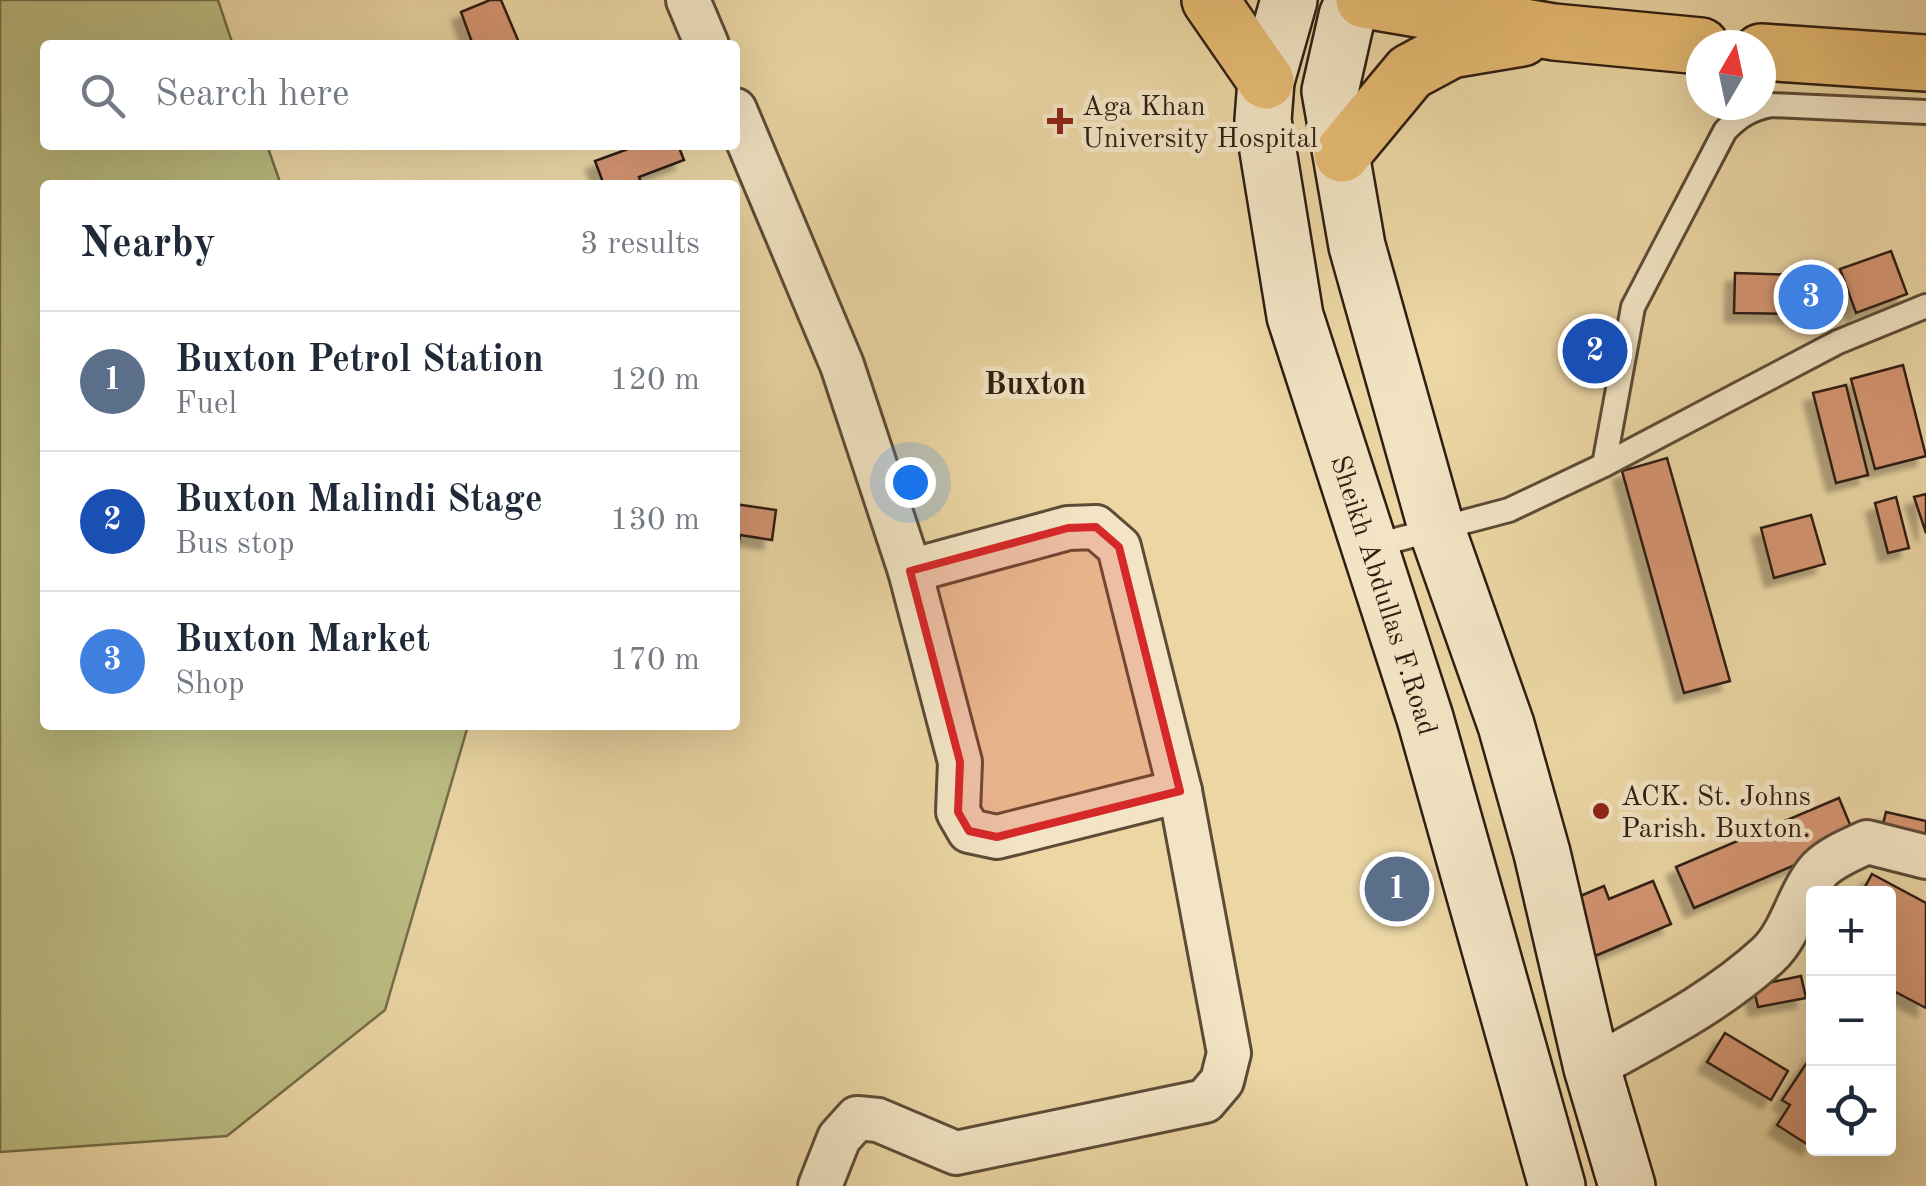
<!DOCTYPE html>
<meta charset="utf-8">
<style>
:root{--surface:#fff;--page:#f6f6f7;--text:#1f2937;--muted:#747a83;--line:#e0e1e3;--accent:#1a73e8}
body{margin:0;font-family:"Old Standard TT",serif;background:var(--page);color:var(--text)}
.controls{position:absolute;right:30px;bottom:30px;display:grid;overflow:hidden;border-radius:10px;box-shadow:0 10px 40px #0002}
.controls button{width:90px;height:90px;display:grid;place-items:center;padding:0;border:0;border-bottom:2px solid var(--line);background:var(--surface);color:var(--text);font:50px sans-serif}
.compass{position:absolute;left:1686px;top:30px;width:90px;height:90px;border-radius:50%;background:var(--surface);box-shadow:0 10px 40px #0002;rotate:9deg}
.you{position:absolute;left:910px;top:482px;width:35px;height:35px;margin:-25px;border:8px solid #fff;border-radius:50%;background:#1a73e8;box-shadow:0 0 0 15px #1a73e833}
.badge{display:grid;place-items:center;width:65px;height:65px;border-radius:50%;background:var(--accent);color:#fff;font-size:32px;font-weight:700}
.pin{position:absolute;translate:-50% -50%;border:5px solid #fff;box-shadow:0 2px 10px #0006}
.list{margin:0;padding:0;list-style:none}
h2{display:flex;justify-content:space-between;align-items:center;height:130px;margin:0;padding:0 40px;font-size:42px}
h2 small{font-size:32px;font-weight:400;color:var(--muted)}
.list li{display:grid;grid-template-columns:65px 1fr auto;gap:30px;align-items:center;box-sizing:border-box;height:140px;padding:0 40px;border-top:2px solid var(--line)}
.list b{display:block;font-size:38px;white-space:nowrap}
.list p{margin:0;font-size:32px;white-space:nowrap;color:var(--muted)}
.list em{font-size:32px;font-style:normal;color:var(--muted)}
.icon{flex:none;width:55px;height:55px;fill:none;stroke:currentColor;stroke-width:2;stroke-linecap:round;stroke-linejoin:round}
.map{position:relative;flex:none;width:1926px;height:1186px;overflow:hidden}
.search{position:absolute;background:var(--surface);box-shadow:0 10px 40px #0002;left:40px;top:40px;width:700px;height:110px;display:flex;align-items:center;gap:25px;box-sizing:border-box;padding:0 35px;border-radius:10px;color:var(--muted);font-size:38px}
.panel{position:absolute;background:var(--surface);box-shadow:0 10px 40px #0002;left:40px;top:180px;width:700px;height:550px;border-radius:10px}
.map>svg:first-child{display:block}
.green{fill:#bcbd82;stroke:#756d4a;stroke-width:2.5}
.building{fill:#d59572;stroke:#2e1d12;stroke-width:2.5;filter:url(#shadow)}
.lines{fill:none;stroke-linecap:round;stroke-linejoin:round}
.service-casing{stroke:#5d4b36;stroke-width:28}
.minor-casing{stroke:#5d4b36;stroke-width:48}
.secondary-casing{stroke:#2e1d12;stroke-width:60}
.trunk-casing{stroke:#2e1d12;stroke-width:60}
.service{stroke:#f2e4c4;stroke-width:22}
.minor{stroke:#f2e4c4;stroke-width:42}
.secondary{stroke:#f2e4c4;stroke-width:55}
.trunk{stroke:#e6bb72;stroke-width:55}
.marked{fill:#d62828;fill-opacity:0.2;stroke:#d62828;stroke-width:8;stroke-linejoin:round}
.poi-dot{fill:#8f2418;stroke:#f2e4c4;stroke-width:4}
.labels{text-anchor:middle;stroke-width:10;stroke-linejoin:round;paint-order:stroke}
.poi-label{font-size:28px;fill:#2e1d12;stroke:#f2e4c4;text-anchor:start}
.street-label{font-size:28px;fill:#2e1d12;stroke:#f2e4c4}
.quarter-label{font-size:32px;font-weight:bold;fill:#2e1d12;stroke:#f2e4c4}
</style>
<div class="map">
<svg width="1926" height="1186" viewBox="0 0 1926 1186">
<defs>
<filter id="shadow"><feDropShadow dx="-9" dy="9" stdDeviation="2.5" flood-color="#0004"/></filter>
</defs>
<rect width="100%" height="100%" fill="#ebd6a4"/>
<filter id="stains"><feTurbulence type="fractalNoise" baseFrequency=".002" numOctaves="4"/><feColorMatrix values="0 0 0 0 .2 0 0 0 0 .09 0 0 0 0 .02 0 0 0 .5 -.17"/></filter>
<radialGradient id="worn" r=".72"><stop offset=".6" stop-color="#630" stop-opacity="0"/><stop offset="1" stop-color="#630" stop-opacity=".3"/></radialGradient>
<path class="green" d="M0 0H218L233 45H45V145H267L281 185H45V725H465L467 729 385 1010 227 1136 0 1152Z"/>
<g class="building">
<path d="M490 0H501L520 45H473L461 12Z"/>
<path d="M639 145H678L684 160 639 177 642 185H604L595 161Z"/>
<path d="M1891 251 1907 294 1856 313 1840 269Z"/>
<path d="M1735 273 1799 275 1798 314 1734 313Z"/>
<path d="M1903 365 1926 456 1875 469 1851 379Z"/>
<path d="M1846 385 1868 475 1836 483 1813 393Z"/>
<path d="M1667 458 1730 681 1684 693 1622 471Z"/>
<path d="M1926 494V533L1914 497Z"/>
<path d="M1896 497 1909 548 1888 553 1875 503Z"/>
<path d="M735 504 776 510 772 540 740 535 735 566Z"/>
<path d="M1811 515 1825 564 1774 578 1761 528Z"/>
<path d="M1839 798 1856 839 1694 908 1676 867Z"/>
<path d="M1886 812 1926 821V843L1879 840Z"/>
<path d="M1872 874 1926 903V1008L1888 988V894H1861Z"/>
<path d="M1653 881 1671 924 1595 956 1571 900 1604 886 1609 899Z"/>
<path d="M1801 976 1806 998 1758 1007 1753 986Z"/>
<path d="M1725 1033 1788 1071 1771 1100 1707 1062Z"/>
<path d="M1814 1052V1141L1810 1146 1777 1125 1790 1105 1782 1100Z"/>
</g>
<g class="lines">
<defs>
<g id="service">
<path d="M1604 465 1633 307 1725 131C1739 116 1751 109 1771 105L1926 112"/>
<path d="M1369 547 1509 510 1604 465 1838 342 1926 306"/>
</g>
<g id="minor">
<path d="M688 0 707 45"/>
<path d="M735 110 842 365 910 571 1068 528 1096 527 1119 547 1180 791 1229 1053 1222 1081 1205 1101 956 1153 878 1120 857 1118 839 1138 820 1186"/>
<path d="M910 571 960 762 958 812 969 831 997 837 1180 791"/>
<path d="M1592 1068C1653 1034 1716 1003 1768 955 1792 933 1798 893 1820 869 1832 857 1852 849 1867 842L1926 857"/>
</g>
<g id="secondary">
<path id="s1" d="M1289 0 1266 81 1263 120 1295 316 1425 718 1557 1186"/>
<path d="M1354 0 1347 16 1330 91 1357 246 1436 527 1506 725 1542 853 1592 1068 1627 1186"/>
</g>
<g id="trunk">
<path d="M1210 0 1266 81"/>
<path d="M1364 0 1554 32 1701 46"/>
<path d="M1761 52 1926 63"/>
<path d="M1342 154 1410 72 1451 50 1522 38"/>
</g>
</defs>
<use href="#service" class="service-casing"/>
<use href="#minor" class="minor-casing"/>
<use href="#secondary" class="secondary-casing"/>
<use href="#trunk" class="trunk-casing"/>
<use href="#service" class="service"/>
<use href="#minor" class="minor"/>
<use href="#secondary" class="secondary"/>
<use href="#trunk" class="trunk"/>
</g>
<path class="marked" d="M1096 527 1119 547 1180 791 997 837 969 831 958 812 960 762 910 571 1068 528Z"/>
<g class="poi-dot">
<path d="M1055 106h10v10h10v10h-10v10h-10v-10h-10v-10h10z"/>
<circle cx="1601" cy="811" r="10"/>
</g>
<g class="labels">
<g class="poi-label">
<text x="1082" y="115">Aga Khan<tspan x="1082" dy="32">University Hospital</tspan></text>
<text x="1621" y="805">ACK. St. Johns<tspan x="1621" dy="32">Parish. Buxton.</tspan></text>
</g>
<g class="street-label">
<text dy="10" stroke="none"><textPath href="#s1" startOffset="615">Sheikh Abdullas F.Road</textPath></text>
</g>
<g class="quarter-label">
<text x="1035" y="394">Buxton</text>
</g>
</g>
<rect width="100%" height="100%" filter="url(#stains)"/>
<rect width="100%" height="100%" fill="url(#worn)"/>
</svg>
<div class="controls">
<button>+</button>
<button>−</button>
<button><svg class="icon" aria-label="locate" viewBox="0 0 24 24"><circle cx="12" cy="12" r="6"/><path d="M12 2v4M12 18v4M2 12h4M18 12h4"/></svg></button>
</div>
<svg class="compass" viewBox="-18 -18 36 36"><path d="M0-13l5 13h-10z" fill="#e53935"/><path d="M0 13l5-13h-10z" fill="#747a83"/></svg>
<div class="you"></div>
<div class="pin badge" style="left:1397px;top:889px;background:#5c6f8a">1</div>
<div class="pin badge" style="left:1595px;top:351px;background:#1a4fb4">2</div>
<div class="pin badge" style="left:1811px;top:297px;background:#3f7fe0">3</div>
<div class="search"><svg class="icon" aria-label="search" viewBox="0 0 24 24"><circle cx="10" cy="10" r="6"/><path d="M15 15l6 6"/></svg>Search here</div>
<section class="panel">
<h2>Nearby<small>3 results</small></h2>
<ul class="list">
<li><span class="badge" style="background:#5c6f8a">1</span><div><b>Buxton Petrol Station</b><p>Fuel</p></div><em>120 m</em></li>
<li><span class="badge" style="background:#1a4fb4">2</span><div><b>Buxton Malindi Stage</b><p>Bus stop</p></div><em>130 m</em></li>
<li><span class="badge" style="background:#3f7fe0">3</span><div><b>Buxton Market</b><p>Shop</p></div><em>170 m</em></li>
</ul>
</section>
</div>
